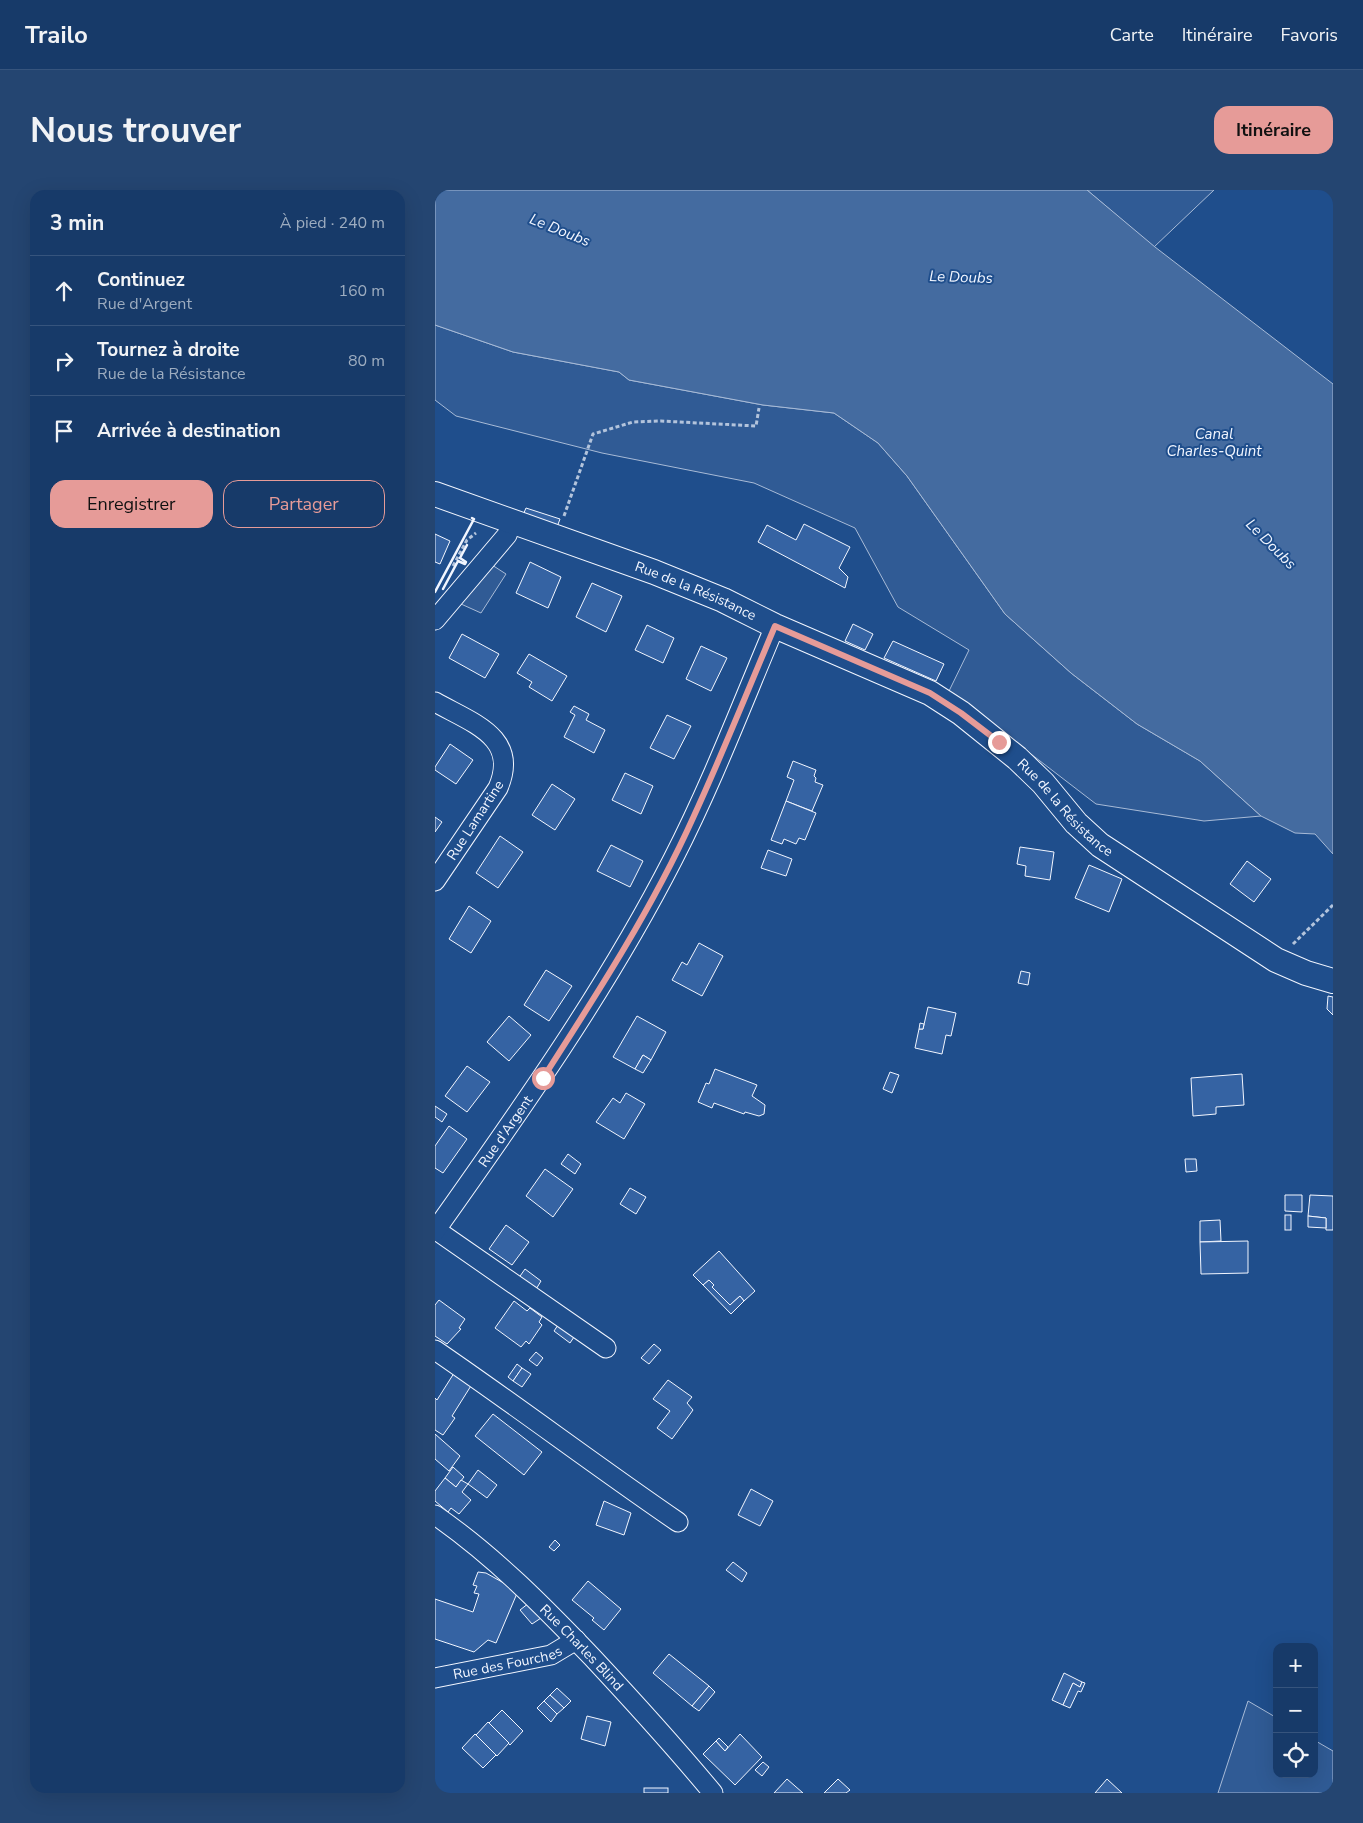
<!DOCTYPE html>
<html lang="fr">
<meta charset="utf-8">
<style>
:root{--surface:#173a69;--page:#244571;--text:#f1f3f6;--muted:#9eadc0;--line:#36547d;--accent:#e69b98}
body{margin:0;font-family:"Nunito Sans",sans-serif;background:var(--page);color:var(--text)}
.controls{position:absolute;right:15px;bottom:15px;display:grid;overflow:hidden;border-radius:10px;box-shadow:0 5px 20px #0002}
.controls button{width:45px;height:45px;display:grid;place-items:center;padding:0;border:0;border-bottom:1px solid var(--line);background:var(--surface);color:var(--text);font:25px sans-serif}
.stop{position:absolute;width:15px;height:15px;margin:-11px;border:4px solid #e69b98;border-radius:50%;background:#fff}
.stop.end{background:#e69b98;border-color:#fff;box-shadow:0 1px 5px #0008}
.list{margin:0;padding:0;list-style:none}
h2{display:flex;justify-content:space-between;align-items:center;height:65px;margin:0;padding:0 20px;font-size:21px}
h2 small{font-size:16px;font-weight:400;color:var(--muted)}
.list li{display:grid;grid-template-columns:32px 1fr auto;gap:15px;align-items:center;box-sizing:border-box;height:70px;padding:0 20px;border-top:1px solid var(--line)}
.list b{display:block;font-size:19px;white-space:nowrap}
.list p{margin:0;font-size:16px;white-space:nowrap;color:var(--muted)}
.list em{font-size:16px;font-style:normal;color:var(--muted)}
.actions{display:flex;gap:10px;padding:15px 20px}
.actions a{flex:1;padding:11px 0;border:1px solid var(--accent);border-radius:15px;text-align:center;font-size:18px;color:var(--accent)}
.actions .main{background:var(--accent);color:#111}
.icon{flex:none;width:28px;height:28px;fill:none;stroke:currentColor;stroke-width:2;stroke-linecap:round;stroke-linejoin:round}
.map{position:relative;flex:none;width:898px;height:1603px;overflow:hidden;border-radius:15px}
header{display:flex;align-items:center;gap:30px;box-sizing:border-box;height:70px;padding:0 25px;background:var(--surface);border-bottom:1px solid var(--line)}
header strong{font-size:24px}
nav{display:flex;gap:28px;margin-inline-start:auto;font-size:18px}
.intro{display:flex;align-items:center;justify-content:space-between;box-sizing:border-box;height:120px;padding:0 30px}
h1{margin:0;font-size:35px}
.button{padding:12px 22px;border-radius:15px;background:var(--accent);color:#111;font-size:18px;font-weight:700}
main{display:flex;gap:30px;padding:0 30px}
aside{flex:1;background:var(--surface);border-radius:15px;box-shadow:0 5px 20px #0002}
.map>svg:first-child{display:block}
.built{fill:#305b95;stroke:#a8bbd7}
.water{fill:#446ba0;stroke:#a8bbd7}
.building{fill:#3563a3;stroke:#f2f6ff}
.lines{fill:none;stroke-linecap:round;stroke-linejoin:round}
.minor-casing{stroke:#f2f6ff;stroke-width:21}
.tertiary-casing{stroke:#f2f6ff;stroke-width:26}
.path{stroke:#b3c4dc;stroke-width:3;stroke-dasharray:4 2.5;stroke-linecap:butt}
.minor{stroke:#1f4e8c;stroke-width:19}
.tertiary{stroke:#1f4e8c;stroke-width:24}
.wall{stroke:#f2f6ff;stroke-width:2.5}
.route{stroke:#e69b98;stroke-width:6}
.labels{text-anchor:middle;stroke-width:4;stroke-linejoin:round;paint-order:stroke}
.street-label{font-size:14px;fill:#f2f6ff;stroke:#1f4e8c}
.water-label{font-size:15px;font-style:italic;fill:#f2f6ff;stroke:#1f4e8c}
</style>
<header>
<strong>Trailo</strong>
<nav><a>Carte</a><a>Itinéraire</a><a>Favoris</a></nav>
</header>
<div class="intro"><h1>Nous trouver</h1><a class="button">Itinéraire</a></div>
<main>
<aside>
<h2>3 min<small>À pied · 240 m</small></h2>
<ul class="list">
<li><svg class="icon" aria-label="ahead" viewBox="0 0 24 24"><path d="M12 20V5M6 11l6-6 6 6"/></svg><div><b>Continuez</b><p>Rue d'Argent</p></div><em>160 m</em></li>
<li><svg class="icon" aria-label="right" viewBox="0 0 24 24"><path d="M7 20v-9h11M14 6l5 5-5 5"/></svg><div><b>Tournez à droite</b><p>Rue de la Résistance</p></div><em>80 m</em></li>
<li><svg class="icon" aria-label="arrive" viewBox="0 0 24 24"><path d="M6 21V4h12l-3 4 3 4H6"/></svg><div><b>Arrivée à destination</b></div></li>
</ul>
<div class="actions"><a class="main">Enregistrer</a><a>Partager</a></div>
</aside>
<div class="map">
<svg width="898" height="1603" viewBox="0 0 898 1603">
<rect width="100%" height="100%" fill="#1f4e8c"/>
<g class="built">
<path d="M652 0H779L719 57Z"/>
<path d="M0 135 78 162 184 182 194 190 328 215 399 223 443 253 472 286 570 424 636 483 702 534 765 571 826 626 769 631 661 614 514 501 534 460 463 417 420 338 319 293 167 263 21 226 0 210Z"/>
<path d="M57 375 71 384 46 423 26 414Z"/>
<path d="M813 1511 842 1528V1584H879V1550L898 1561V1595L894 1603H783Z"/>
</g>
<path class="water" d="M0 0H652L720 57 898 194V664L880 644 860 643 826 626 765 571 702 534 636 483 570 424 472 286 443 253 399 223 328 215 194 190 184 182 78 162 0 135Z"/>
<g class="building">
<path d="M91 318 125 329 122 337 88 325Z"/>
<path d="M369 334 415 357 404 378 413 387 410 398 323 352 332 335 361 350Z"/>
<path d="M0 344 15 351 5 374 0 372Z"/>
<path d="M95 372 126 387 113 418 81 403Z"/>
<path d="M157 393 187 406 171 442 141 427Z"/>
<path d="M418 434 438 444 430 460 410 451Z"/>
<path d="M212 435 239 448 228 473 200 460Z"/>
<path d="M27 444 64 464 50 488 14 468Z"/>
<path d="M458 451 509 474 501 491 449 468Z"/>
<path d="M266 456 292 468 276 501 251 489Z"/>
<path d="M94 464 132 486 117 511 94 497 97 492 82 483Z"/>
<path d="M139 516 154 524 151 530 170 540 159 563 129 547 140 525 135 522Z"/>
<path d="M232 525 256 536 239 569 215 558Z"/>
<path d="M15 554 38 570 21 594 0 580V577Z"/>
<path d="M358 571 381 580 379 586 381 588 380 592 388 595 377 621 351 611 359 590 352 587Z"/>
<path d="M190 583 218 596 206 624 177 610Z"/>
<path d="M117 594 140 609 120 640 97 625Z"/>
<path d="M351 611 381 623 370 650 364 648 361 654 349 649 347 654 336 650Z"/>
<path d="M0 627 7 632 0 642Z"/>
<path d="M65 646 88 662 63 698 41 683Z"/>
<path d="M176 655 208 671 195 697 162 681Z"/>
<path d="M585 657 619 662 615 690 590 686 591 676 582 674Z"/>
<path d="M333 660 357 669 351 686 326 678Z"/>
<path d="M812 671 836 689 819 712 795 694Z"/>
<path d="M654 675 687 689 674 722 640 708Z"/>
<path d="M34 716 56 731 36 763 14 749Z"/>
<path d="M264 753 288 766 267 806 237 790 247 772 252 775Z"/>
<path d="M111 780 137 796 114 831 89 815Z"/>
<path d="M586 781 595 783 593 795 583 793Z"/>
<path d="M893 806 898 807V825L892 819Z"/>
<path d="M493 817 521 823 516 846 511 845 507 864 480 858 484 839H488Z"/>
<path d="M74 826 96 845 74 871 52 852Z"/>
<path d="M202 826 231 842 216 870 208 865 200 879 178 867Z"/>
<path d="M485 833 489 834 488 839H484Z"/>
<path d="M208 865 216 870 208 883 200 879Z"/>
<path d="M32 876 55 892 32 922 10 906Z"/>
<path d="M280 879 322 895 317 906 330 915 329 924 324 926 310 922 309 924 279 913 277 918 263 912 271 893 274 894Z"/>
<path d="M455 882 464 885 457 903 448 899Z"/>
<path d="M807 884 809 915 781 917V924L758 926 756 888Z"/>
<path d="M191 903 210 914 189 949 161 932 178 908 185 913Z"/>
<path d="M0 916 12 924 7 932 0 927Z"/>
<path d="M14 936 32 949 8 983 0 978V956Z"/>
<path d="M133 964 146 974 140 984 126 974Z"/>
<path d="M750 969H761L762 981 751 982Z"/>
<path d="M110 979 138 999 118 1027 91 1006Z"/>
<path d="M195 998 211 1007 201 1024 185 1014Z"/>
<path d="M850 1005H867V1022L850 1021Z"/>
<path d="M875 1005 898 1006V1040H891V1028L873 1026Z"/>
<rect x="850" y="1025" width="6" height="15"/>
<path d="M873 1026 891 1028V1038L873 1037Z"/>
<path d="M785 1030 786 1051 765 1052V1031Z"/>
<path d="M71 1035 94 1052 77 1075 54 1059Z"/>
<path d="M813 1051V1083L766 1084 765 1052Z"/>
<path d="M284 1061 320 1101 309 1111 305 1106 295 1115 277 1097 279 1095 274 1090 268 1095 258 1085Z"/>
<path d="M90 1079 106 1091 100 1101 83 1089Z"/>
<path d="M274 1090 279 1095 277 1097 295 1115 305 1106 309 1111 296 1124 268 1095Z"/>
<path d="M4 1110 30 1129 24 1138 26 1139 12 1154 0 1146V1115Z"/>
<path d="M79 1111 92 1121 95 1118 107 1127 104 1132 107 1135 94 1154 91 1151 86 1157 60 1138Z"/>
<path d="M125 1132 141 1144 135 1153 119 1141Z"/>
<path d="M219 1154 226 1160 214 1174 206 1168Z"/>
<path d="M101 1162 108 1168 102 1176 94 1170Z"/>
<path d="M82 1174 87 1178 78 1191 73 1187Z"/>
<path d="M87 1178 96 1184 87 1197 78 1191Z"/>
<path d="M21 1180 39 1191 17 1226 20 1228 8 1245 0 1240V1208L2 1210Z"/>
<path d="M233 1190 257 1207 252 1213 258 1220 237 1249 222 1238 235 1221 218 1209Z"/>
<path d="M58 1224 107 1262 89 1285 40 1246Z"/>
<path d="M0 1244 25 1266 14 1281 0 1269Z"/>
<path d="M18 1277 29 1287 21 1297 10 1288Z"/>
<path d="M43 1280 62 1295 52 1308 33 1294Z"/>
<path d="M10 1288 21 1297 26 1290 33 1294 27 1302 36 1310 24 1324 16 1318 13 1322 0 1311V1301Z"/>
<path d="M316 1299 338 1311 325 1336 303 1325Z"/>
<path d="M169 1311 196 1323 189 1345 161 1335Z"/>
<path d="M120 1350 125 1355 119 1361 114 1357Z"/>
<path d="M298 1372 312 1383 307 1392 291 1380Z"/>
<path d="M43 1382 51 1383 83 1401 61 1453 53 1450 39 1462 0 1449V1409L38 1422 44 1404 39 1403 42 1396 38 1395Z"/>
<path d="M153 1391 186 1419 169 1440 157 1430 159 1428 137 1410Z"/>
<path d="M94 1413 106 1428 97 1434 85 1420Z"/>
<path d="M234 1464 274 1496 257 1516 218 1483Z"/>
<path d="M629 1483 647 1492 645 1497 638 1493 628 1515 617 1510Z"/>
<path d="M647 1492 650 1493 646 1502 643 1501 635 1518 628 1515 638 1493 645 1497Z"/>
<path d="M274 1496 280 1502 264 1521 257 1516Z"/>
<path d="M122 1498 136 1511 129 1518 115 1505Z"/>
<path d="M115 1505 129 1518 122 1524 109 1511Z"/>
<path d="M109 1511 122 1524 116 1532 102 1518Z"/>
<path d="M67 1520 88 1541 75 1555 54 1533Z"/>
<path d="M152 1526 176 1532 170 1556 146 1549Z"/>
<path d="M53 1532 74 1553 62 1566 41 1545Z"/>
<path d="M40 1544 61 1565 48 1578 27 1558Z"/>
<path d="M305 1544 327 1567 300 1595 268 1564 281 1551 290 1561Z"/>
<path d="M284 1548 293 1557 290 1561 281 1551Z"/>
<path d="M328 1572 334 1577 327 1586 320 1580Z"/>
<path d="M352 1589 368 1603H339Z"/>
<path d="M403 1589 415 1600 411 1603H389Z"/>
<path d="M672 1589 687 1603H660Z"/>
<rect x="209" y="1598" width="24" height="5"/>
</g>
<g class="lines">
<defs>
<g id="minor">
<path d="M0 430 72 345 77 332"/>
<path d="M0 512C37 533 85 547 63 598L0 691"/>
<path d="M1 1040 171 1158"/>
<path id="s1" d="M0 1041C85 921 171 800 238 669 277 593 307 514 340 436"/>
<path d="M0 1160C82 1216 161 1276 243 1332"/>
<path id="s2" d="M0 1325C59 1366 108 1416 157 1467 199 1512 239 1556 278 1603"/>
<path id="s3" d="M0 1488 116 1465 141 1450"/>
</g>
<g id="tertiary">
<path id="s4" d="M0 304 219 382 288 410 340 436 495 503 526 523 582 568 608 593 641 633 665 655 841 770 871 783 898 791"/>
</g>
</defs>
<use href="#minor" class="minor-casing"/>
<use href="#tertiary" class="tertiary-casing"/>
<g class="path">
<path d="M129 326 158 244 198 232 226 231 321 236 324 218"/>
<path d="M18 376 32 350 41 343"/>
<path d="M858 754 898 715"/>
</g>
<use href="#minor" class="minor"/>
<use href="#tertiary" class="tertiary"/>
<g class="wall">
<path d="M8 399 23 371 30 374 31 372 25 368 32 355"/>
<path d="M0 402 39 329 37 328"/>
</g>
</g>
<g class="lines">
<path class="route" d="M108 888C162 804 217 719 258 628 287 565 313 500 340 436L495 503 526 523 564 552"/>
</g>
<g class="labels">
<g class="street-label">
<text dy="5" stroke="none"><textPath href="#s4" startOffset="278">Rue de la Résistance</textPath></text>
<text dy="5" stroke="none"><textPath href="#s4" startOffset="712">Rue de la Résistance</textPath></text>
<text transform="translate(40 630) rotate(-57)" y="5">Rue Lamartine</text>
<text dy="5" stroke="none"><textPath href="#s1" startOffset="122">Rue d'Argent</textPath></text>
<text dy="5" stroke="none"><textPath href="#s2" startOffset="198">Rue Charles Blind</textPath></text>
<text dy="5" stroke="none"><textPath href="#s3" startOffset="74">Rue des Fourches</textPath></text>
</g>
<g class="water-label">
<text transform="translate(125 40) rotate(22)" y="5">Le Doubs</text>
<text transform="translate(526 87) rotate(2)" y="5">Le Doubs</text>
<text x="779" y="249">Canal<tspan x="779" dy="17">Charles-Quint</tspan></text>
<text transform="translate(836 354) rotate(45)" y="5">Le Doubs</text>
</g>
</g>
</svg>
<div class="controls">
<button>+</button>
<button>−</button>
<button><svg class="icon" aria-label="locate" viewBox="0 0 24 24"><circle cx="12" cy="12" r="6"/><path d="M12 2v4M12 18v4M2 12h4M18 12h4"/></svg></button>
</div>
<div class="stop" style="left:108px;top:888px"></div>
<div class="stop end" style="left:564px;top:552px"></div>
</div>
</main>
